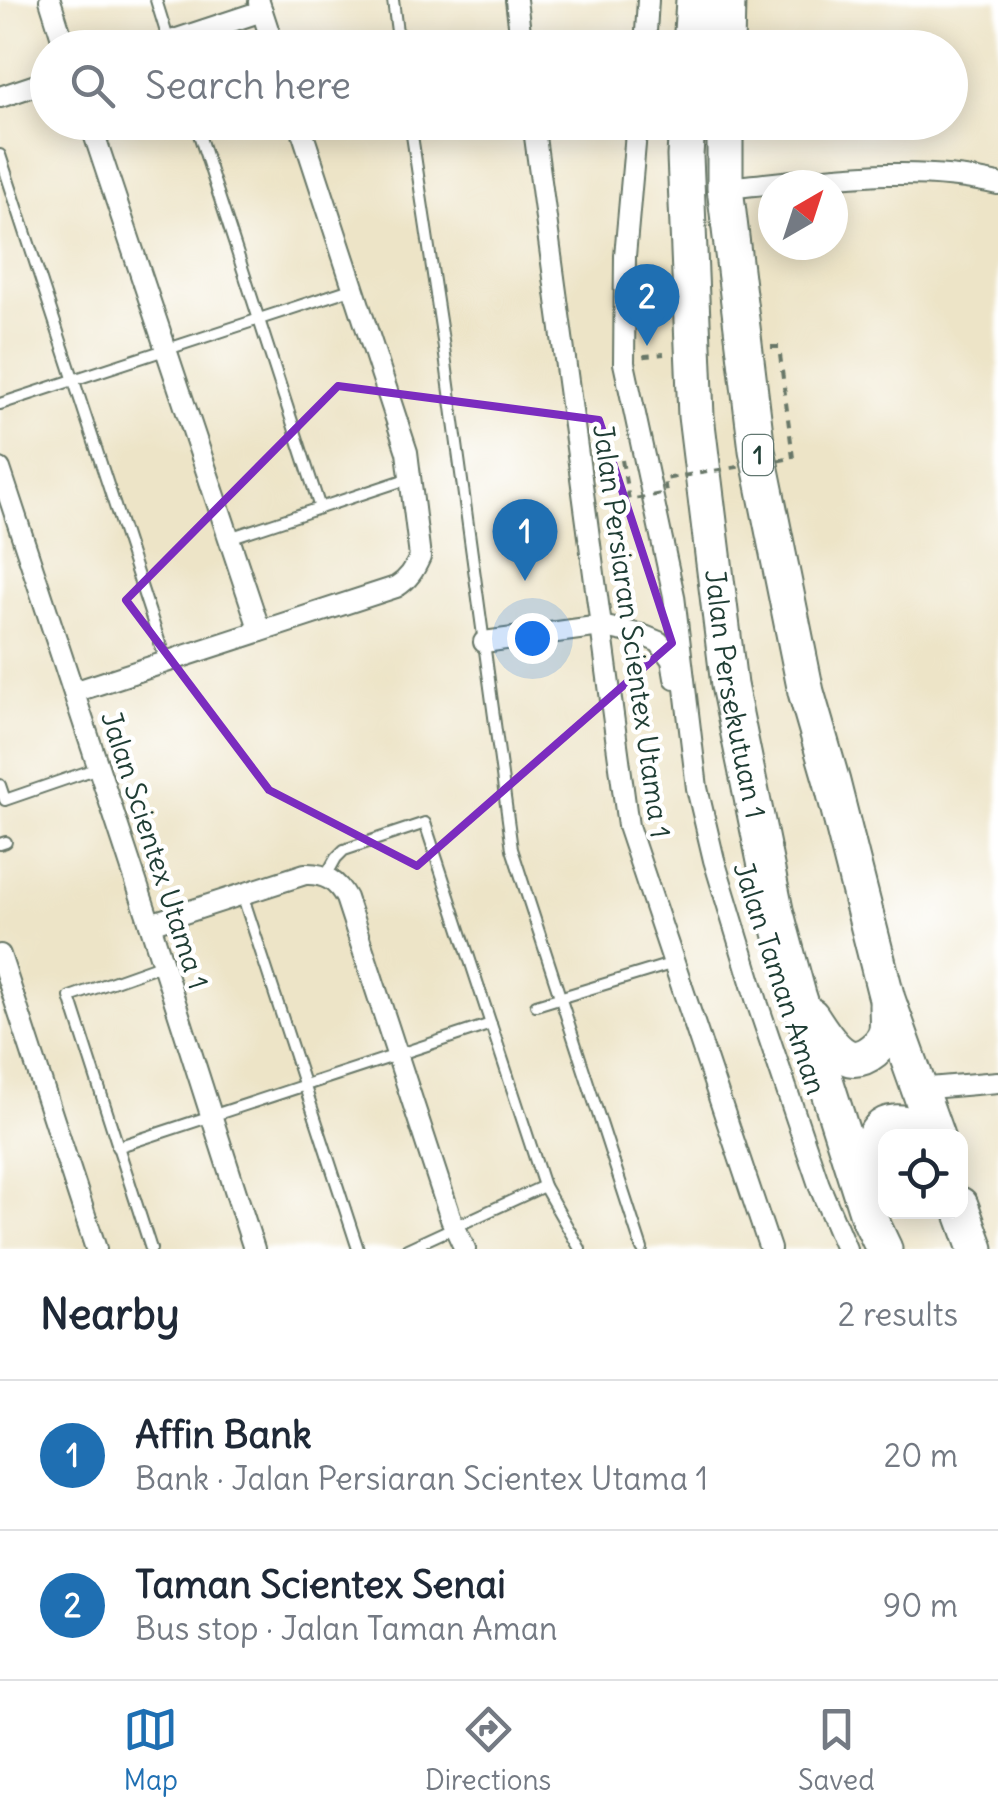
<!DOCTYPE html>
<meta charset="utf-8">
<style>
:root{--surface:#fff;--page:#f6f6f7;--text:#1f2937;--muted:#747a83;--line:#e0e1e3;--accent:#1f6fb2}
body{margin:0;font-family:Delius,sans-serif;background:var(--page);color:var(--text)}
.controls{position:absolute;right:30px;bottom:30px;display:grid;overflow:hidden;border-radius:20px;box-shadow:0 5px 25px #0003}
.controls button{width:90px;height:90px;display:grid;place-items:center;padding:0;border:0;border-bottom:2px solid var(--line);background:var(--surface);color:var(--text);font:50px sans-serif}
.compass{position:absolute;left:758px;top:170px;width:90px;height:90px;border-radius:50%;background:var(--surface);box-shadow:0 5px 25px #0003;rotate:39deg}
.you{position:absolute;left:532px;top:638px;width:35px;height:35px;margin:-25px;border:8px solid #fff;border-radius:50%;background:#1a73e8;box-shadow:0 0 0 15px #1a73e833}
.badge{display:grid;place-items:center;width:65px;height:65px;border-radius:50%;background:var(--accent);color:#fff;font-size:32px;font-weight:700}
.pin{position:absolute;translate:-50% -82px;filter:drop-shadow(0 2px 5px #0008)}
.pin::after{content:'';position:absolute;top:52px;width:35px;height:30px;background:inherit;clip-path:polygon(0 0,100% 0,50% 100%)}
.list{margin:0;padding:0;list-style:none}
h2{display:flex;justify-content:space-between;align-items:center;height:130px;margin:0;padding:0 40px;font-size:42px}
h2 small{font-size:32px;font-weight:400;color:var(--muted)}
.list li{display:grid;grid-template-columns:65px 1fr auto;gap:30px;align-items:center;box-sizing:border-box;height:150px;padding:0 40px;border-top:2px solid var(--line)}
.list b{display:block;font-size:38px;white-space:nowrap}
.list p{margin:0;font-size:32px;white-space:nowrap;color:var(--muted)}
.list em{font-size:32px;font-style:normal;color:var(--muted)}
.icon{flex:none;width:55px;height:55px;fill:none;stroke:currentColor;stroke-width:2;stroke-linecap:round;stroke-linejoin:round}
.map{position:relative;flex:none;width:998px;height:1249px;overflow:hidden}
.search{position:absolute;background:var(--surface);box-shadow:0 5px 25px #0003;left:30px;right:30px;top:30px;height:110px;display:flex;align-items:center;gap:25px;box-sizing:border-box;padding:0 35px;border-radius:55px;color:var(--muted);font-size:38px}
.sheet{height:430px;background:var(--surface)}
nav{display:flex;justify-content:space-around;align-items:center;box-sizing:border-box;height:140px;border-top:2px solid var(--line);background:var(--surface);font-size:28px;color:var(--muted)}
nav a{display:grid;justify-items:center;gap:5px}
nav .on{color:var(--accent)}
.map>svg:first-child{display:block}
.lines{fill:none;stroke-linecap:round;stroke-linejoin:round}
.lane-casing{stroke:#677767;stroke-width:14}
.street-casing{stroke:#677767;stroke-width:24}
.highway-casing{stroke:#677767;stroke-width:39}
.path{stroke:#677767;stroke-width:4;stroke-dasharray:8 8;stroke-linecap:butt}
.lane{stroke:#fff;stroke-width:10}
.street{stroke:#fff;stroke-width:20}
.highway{stroke:#fff;stroke-width:35}
.path-bridge{stroke:#677767;stroke-width:4;stroke-dasharray:8 8;stroke-linecap:butt}
.marked{fill:none;stroke:#7b2cbf;stroke-width:8;stroke-linejoin:round}
.labels{text-anchor:middle;stroke-width:9;stroke-linejoin:round;paint-order:stroke}
.shield{fill:#fff;stroke:#627771;stroke-width:2.5}
.shield-label{font-size:25px;font-weight:bold;fill:#1f3d34}
.street-label{font-size:28px;fill:#1f3d34;stroke:#fff}
</style>
<div class="map">
<svg width="998" height="1249" viewBox="0 0 998 1249">
<rect width="100%" height="100%" fill="#fff"/>
<filter id="ink" filterUnits="userSpaceOnUse"><feTurbulence type="fractalNoise" baseFrequency=".01" numOctaves="2"/><feDisplacementMap in="SourceGraphic" scale="20" xChannelSelector="R" yChannelSelector="G"/><feConvolveMatrix kernelMatrix="1 2 1 2 8 2 1 2 1" color-interpolation-filters="sRGB"/></filter>
<filter id="wash" filterUnits="userSpaceOnUse"><feTurbulence type="fractalNoise" baseFrequency=".0048" numOctaves="4" result="noise"/><feDisplacementMap in="SourceGraphic" scale="40" xChannelSelector="R" yChannelSelector="G"/><feGaussianBlur stdDeviation="2.25" result="paint"/><feColorMatrix in="noise" values="0 0 0 0 0 0 0 0 0 0 0 0 0 0 0 0 0 1.4 0 .05"/><feComposite in="paint" operator="in"/></filter>
<g filter="url(#wash)">
<rect width="100%" height="100%" fill="#ede4c7"/>
</g>
<g filter="url(#ink)">
<g class="lines">
<defs>
<g id="lane">
<path d="M156 0 169 42"/>
<path d="M393 0 399 48"/>
<path d="M195 122 320 508"/>
<path d="M410 122 443 341 512 849 642 1249"/>
<path d="M0 155 166 662"/>
<path d="M0 404 354 288"/>
<path d="M229 538 410 478"/>
<path d="M0 785 5 800 98 768"/>
<path d="M0 844 6 842"/>
<path d="M326 876 336 858 344 850 425 823 544 1186 580 1249"/>
<path d="M242 894 358 1249"/>
<path d="M536 1005 674 963"/>
<path d="M117 1147 491 1024"/>
<path d="M151 1249 70 997 163 964"/>
<path d="M407 1249 544 1186"/>
</g>
<g id="street">
<path d="M50 0 65 48"/>
<path d="M516 0 522 48"/>
<path d="M259 2 274 48"/>
<path d="M150 48 262 11"/>
<path d="M645 48 648 0"/>
<path d="M0 97 48 81"/>
<path d="M90 122 260 631"/>
<path d="M533 122 628 826 770 1249"/>
<path d="M637 122 625 256 624 363 674 596 697 788 714 860 758 1005 819 1185 846 1249"/>
<path d="M725 188C814 180 909 163 998 184"/>
<path d="M0 469 150 924 254 1249"/>
<path d="M484 642 601 626 642 635 659 642 672 660 675 678"/>
<path d="M74 692 396 587C409 579 414 570 420 557L407 452 299 122"/>
<path d="M150 924 305 874C325 873 337 881 346 898L451 1219 465 1249"/>
<path d="M0 955 96 1249"/>
<path d="M918 1089 998 1082"/>
</g>
<g id="highway">
<path d="M691 48 694 0"/>
<path d="M726 48 727 0"/>
<path id="s1" d="M687 122 685 156 696 416 729 685 775 910 798 995 868 1215 884 1249"/>
<path d="M725 122V188L757 450 806 692 832 782 887 999 936 1136"/>
<path d="M811 1016C820 1029 833 1053 850 1058 866 1061 884 1044 887 1030 888 1022 887 1013 887 1005"/>
<path d="M869 1194C870 1173 864 1125 894 1123 907 1122 914 1127 922 1136"/>
<path d="M960 1205 976 1249"/>
</g>
</defs>
<use href="#lane" class="lane-casing"/>
<use href="#street" class="street-casing"/>
<use href="#highway" class="highway-casing"/>
<g class="path">
<path d="M771 347H779L793 458"/>
<path d="M646 358 645 356 664 354"/>
</g>
<use href="#lane" class="lane"/>
<use href="#street" class="street"/>
<use href="#highway" class="highway"/>
<path class="path-bridge" d="M622 460 629 500 666 493 664 479 793 458"/>
</g>
</g>
<path class="marked" d="M338 386 599 420 672 643 417 866 269 790 126 600Z"/>
<g class="labels">
<rect class="shield" x="743" y="435" width="30" height="40" rx="8"/>
<g class="shield-label">
<text x="758" y="464">1</text>
</g>
<g class="street-label">
<text transform="translate(632 631) rotate(82)" y="10">Jalan Persiaran Scientex Utama 1</text>
<text dy="10" stroke="none"><textPath href="#s1" startOffset="575">Jalan Persekutuan 1</textPath></text>
<text transform="translate(155 850) rotate(72)" y="10">Jalan Scientex Utama 1</text>
<text transform="translate(780 978) rotate(72)" y="10">Jalan Taman Aman</text>
</g>
</g>
</svg>
<div class="controls">
<button><svg class="icon" aria-label="locate" viewBox="0 0 24 24"><circle cx="12" cy="12" r="6"/><path d="M12 2v4M12 18v4M2 12h4M18 12h4"/></svg></button>
</div>
<svg class="compass" viewBox="-18 -18 36 36"><path d="M0-13l5 13h-10z" fill="#e53935"/><path d="M0 13l5-13h-10z" fill="#747a83"/></svg>
<div class="you"></div>
<div class="pin badge" style="left:525px;top:581px">1</div>
<div class="pin badge" style="left:647px;top:346px">2</div>
<div class="search"><svg class="icon" aria-label="search" viewBox="0 0 24 24"><circle cx="10" cy="10" r="6"/><path d="M15 15l6 6"/></svg>Search here</div>
</div>
<section class="sheet">
<h2>Nearby<small>2 results</small></h2>
<ul class="list">
<li><span class="badge">1</span><div><b>Affin Bank</b><p>Bank · Jalan Persiaran Scientex Utama 1</p></div><em>20 m</em></li>
<li><span class="badge">2</span><div><b>Taman Scientex Senai</b><p>Bus stop · Jalan Taman Aman</p></div><em>90 m</em></li>
</ul>
</section>
<nav>
<a class="on"><svg class="icon" aria-label="map" viewBox="0 0 24 24"><path d="M3 6l6-2 6 2 6-2v14l-6 2-6-2-6 2zM9 4v14M15 6v14"/></svg>Map</a>
<a><svg class="icon" aria-label="directions" viewBox="0 0 24 24"><path d="M12 3l9 9-9 9-9-9zM9 14v-3h6M13 9l2 2-2 2"/></svg>Directions</a>
<a><svg class="icon" aria-label="saved" viewBox="0 0 24 24"><path d="M7 4h10v16l-5-4-5 4z"/></svg>Saved</a>
</nav>
